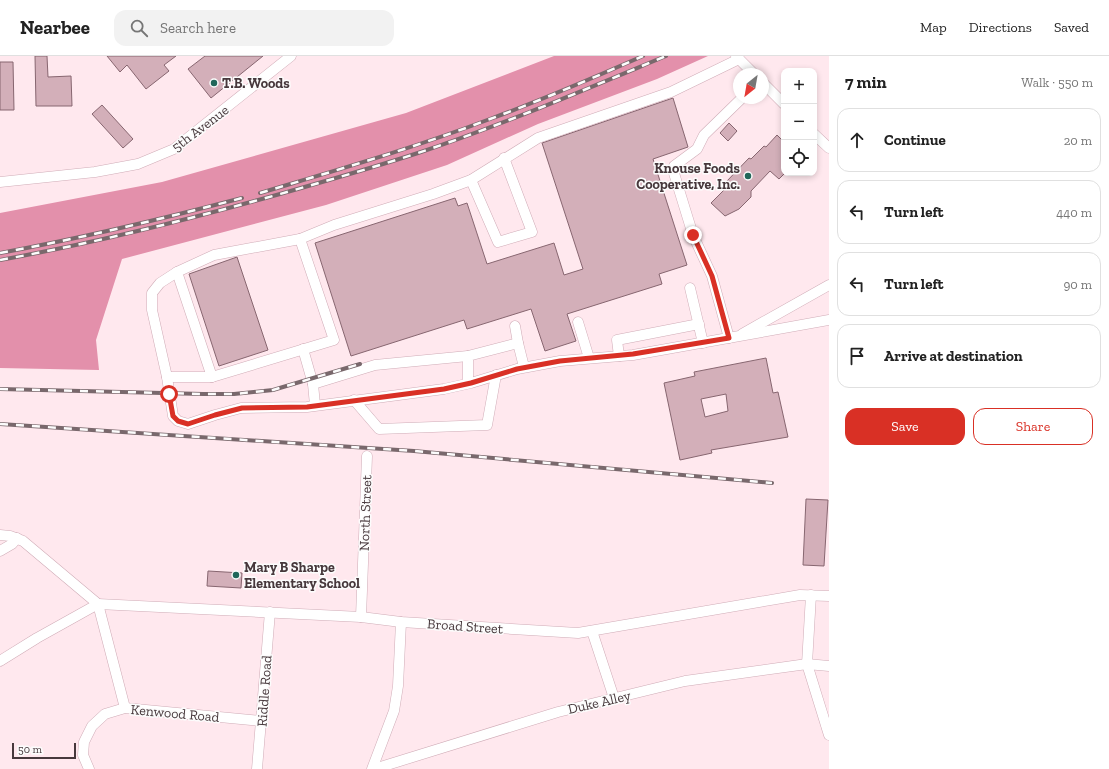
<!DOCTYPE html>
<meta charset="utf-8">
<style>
:root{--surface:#fff;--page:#f2f2f2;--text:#222;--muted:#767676;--line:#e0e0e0;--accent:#d93025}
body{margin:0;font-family:"Zilla Slab",serif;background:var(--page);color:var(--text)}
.controls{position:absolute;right:12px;top:12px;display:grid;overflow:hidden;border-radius:8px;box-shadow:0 2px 6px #0003}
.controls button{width:36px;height:36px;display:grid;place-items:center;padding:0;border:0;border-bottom:1px solid var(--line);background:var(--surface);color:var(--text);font:20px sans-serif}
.compass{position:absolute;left:733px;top:12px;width:36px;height:36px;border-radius:50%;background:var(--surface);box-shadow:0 2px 6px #0003;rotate:211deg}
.scale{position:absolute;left:12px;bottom:10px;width:64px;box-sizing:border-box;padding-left:4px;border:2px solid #47383c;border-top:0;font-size:11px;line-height:14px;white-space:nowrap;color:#47383c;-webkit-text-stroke:3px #fcfcfc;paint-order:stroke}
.stop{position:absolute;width:12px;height:12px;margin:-9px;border:3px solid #d93025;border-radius:50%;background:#fff}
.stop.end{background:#d93025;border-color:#fff;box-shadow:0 1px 4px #0008}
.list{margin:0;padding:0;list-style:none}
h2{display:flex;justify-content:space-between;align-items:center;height:52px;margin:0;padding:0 16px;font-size:17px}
h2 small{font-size:13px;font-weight:400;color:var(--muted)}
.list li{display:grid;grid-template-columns:26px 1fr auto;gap:12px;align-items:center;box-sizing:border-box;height:64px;margin:0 8px 8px;padding:0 8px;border:1px solid var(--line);border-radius:12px}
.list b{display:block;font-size:15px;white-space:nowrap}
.list em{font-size:13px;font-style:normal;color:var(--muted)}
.actions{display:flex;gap:8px;padding:12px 16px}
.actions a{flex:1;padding:9px 0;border:1px solid var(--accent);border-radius:12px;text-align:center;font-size:14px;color:var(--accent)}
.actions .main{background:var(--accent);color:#fff}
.icon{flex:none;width:22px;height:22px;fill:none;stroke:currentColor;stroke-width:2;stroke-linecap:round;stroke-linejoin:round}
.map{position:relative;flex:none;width:829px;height:713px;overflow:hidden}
header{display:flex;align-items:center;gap:24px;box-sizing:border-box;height:56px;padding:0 20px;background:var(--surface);border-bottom:1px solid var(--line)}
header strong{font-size:19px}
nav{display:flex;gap:22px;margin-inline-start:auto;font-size:14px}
.search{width:280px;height:36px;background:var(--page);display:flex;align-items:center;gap:10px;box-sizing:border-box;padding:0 14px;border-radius:12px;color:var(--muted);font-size:15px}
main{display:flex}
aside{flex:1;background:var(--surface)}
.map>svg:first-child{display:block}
.forest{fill:#e390ab}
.building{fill:#d3afb9;stroke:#876670;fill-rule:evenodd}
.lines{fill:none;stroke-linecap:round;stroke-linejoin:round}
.minor-casing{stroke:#d0acb7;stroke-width:11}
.minor{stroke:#fff;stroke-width:10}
.rail-casing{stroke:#79686c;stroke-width:4}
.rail{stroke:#fcfcfc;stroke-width:2.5;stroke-dasharray:8;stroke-linecap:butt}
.route{stroke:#d93025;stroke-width:5}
.poi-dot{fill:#20675a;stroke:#fcfcfc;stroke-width:1.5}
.labels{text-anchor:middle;stroke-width:3;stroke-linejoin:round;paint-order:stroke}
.poi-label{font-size:14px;font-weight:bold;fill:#47383c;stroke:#fcfcfc;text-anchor:start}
.street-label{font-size:14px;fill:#47383c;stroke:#fcfcfc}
</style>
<header>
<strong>Nearbee</strong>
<div class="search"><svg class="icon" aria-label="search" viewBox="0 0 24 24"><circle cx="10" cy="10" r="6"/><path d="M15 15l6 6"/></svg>Search here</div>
<nav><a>Map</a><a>Directions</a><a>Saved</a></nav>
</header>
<main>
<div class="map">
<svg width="829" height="713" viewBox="0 0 829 713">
<rect width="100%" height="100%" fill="#ffe8ee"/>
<path class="forest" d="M554 0H708L657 23 538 68 447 109 326 149 122 203 96 284 99 314 0 312V157L162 126 406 57Z"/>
<g class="building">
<path d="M35 0H47L48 21 71 20 72 50H36Z"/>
<path d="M107 0H176L164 9 169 15 146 33 127 9 120 16Z"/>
<path d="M205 0H263L211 42 188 13Z"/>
<path d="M0 6H13L14 54H0Z"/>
<path d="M673 42 688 91 653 103 687 209 659 218 662 228 567 258 576 285 545 295 531 253 467 273 464 264 351 300 315 187 455 142 458 150 467 147 487 208 554 187 564 219 583 213 542 87Z"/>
<path d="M102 49 133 83 123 92 92 58Z"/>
<path d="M729 67 737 75 728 85 720 77Z"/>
<path d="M777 79 784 86V118L779 123 770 115 751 135V141L739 153 725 160 711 147 729 129 726 126 749 102 751 103 764 90 766 91Z"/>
<path d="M237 201 268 294 219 310 189 218Z"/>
<path d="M766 302 773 337 778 336 788 381 711 394 712 397 680 404 664 327 695 320 694 316ZM726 338 728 355 705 361 701 343Z"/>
<path d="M806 443 828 444 824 510 803 509Z"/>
<path d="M208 515 242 517 241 532 207 530Z"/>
</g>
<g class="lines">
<defs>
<g id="minor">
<path d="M736 0 754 18"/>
<path d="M739 3 671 36 538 82 471 124 433 138 334 169 300 183 214 199 177 216 160 227 152 237V254L167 321 173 360 178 365 188 368 215 359 241 352 307 351 444 333 471 327 517 313 560 305 633 299 829 264"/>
<path d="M763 27 784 48"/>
<path d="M814 78 829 92"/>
<path d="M471 124 498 186 532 176 504 102"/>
<path d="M0 126 95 116 138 108 174 93 291 0"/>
<path d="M177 216 212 321"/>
<path d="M690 232 703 287"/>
<path d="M578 266 589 302"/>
<path d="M515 270 518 287"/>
<path d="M742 278 829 229"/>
<path d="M729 282 712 220 693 179 673 114 674 110 697 93 704 79 742 42"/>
<path d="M303 293 313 328"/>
<path d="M619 300 617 284 699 268"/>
<path d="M167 321H212L334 284 300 183"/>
<path d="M468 327V300L518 287 524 311"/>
<path d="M354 344 379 373 487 369 496 319"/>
<path d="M315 349 313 328 375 309 468 300"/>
<path d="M0 479 10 480 23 485 98 548"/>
<path d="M0 495 12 488 17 482"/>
<path d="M811 539 807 608 829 679"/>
<path d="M98 548 361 561 401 566 578 577 800 539 829 540"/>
<path d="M98 548 125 652"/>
<path d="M361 561 367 400"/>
<path d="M592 575 614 642"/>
<path d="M0 605 37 582 98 548"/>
<path d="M89 713 83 699 84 686 92 670 105 658 125 652 262 665"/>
<path d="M257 713 270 556"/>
<path d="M372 713 394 655 398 630 401 566"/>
<path d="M374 713 558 656 685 625 807 608 829 610"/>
</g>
</defs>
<use href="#minor" class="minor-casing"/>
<use href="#minor" class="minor"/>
<defs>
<g id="rail">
<path d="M260 137C337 114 414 92 490 63 542 44 593 22 643 0"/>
<path d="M0 197C82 182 162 163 242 142"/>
<path d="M0 204C95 187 187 164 280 138 326 125 372 112 418 97 502 69 584 34 666 0"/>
<path d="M0 333 203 338H234L273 334 360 308"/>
<path d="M0 368 414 395 772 427"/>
</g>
</defs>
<use href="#rail" class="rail-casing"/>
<use href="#rail" class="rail"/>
</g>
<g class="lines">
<path class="route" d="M169 338 173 360 178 365 188 368 215 359 242 352 307 351 444 333 471 327 517 313 560 305 633 298 729 282 712 220 693 179"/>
</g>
<g class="poi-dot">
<circle cx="214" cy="27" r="4"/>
<circle cx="748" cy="120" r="4"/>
<circle cx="236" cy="519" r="4"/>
</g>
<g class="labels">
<g class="poi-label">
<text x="222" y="32">T.B. Woods</text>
<text x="740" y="117" text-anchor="end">Knouse Foods<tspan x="740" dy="16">Cooperative, Inc.</tspan></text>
<text x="244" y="516">Mary B Sharpe<tspan x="244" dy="16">Elementary School</tspan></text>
</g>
<g class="street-label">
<text transform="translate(200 72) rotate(-37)" y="5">5th Avenue</text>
<text transform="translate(365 457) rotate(-88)" y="5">North Street</text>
<text transform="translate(465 570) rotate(4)" y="5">Broad Street</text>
<text transform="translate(264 635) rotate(-86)" y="5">Riddle Road</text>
<text transform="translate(599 646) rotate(-13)" y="5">Duke Alley</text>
<text transform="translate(175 657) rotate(5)" y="5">Kenwood Road</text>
</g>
</g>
</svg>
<div class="controls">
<button>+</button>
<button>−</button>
<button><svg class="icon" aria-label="locate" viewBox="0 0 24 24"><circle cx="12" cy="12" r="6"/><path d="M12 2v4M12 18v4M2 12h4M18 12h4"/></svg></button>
</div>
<svg class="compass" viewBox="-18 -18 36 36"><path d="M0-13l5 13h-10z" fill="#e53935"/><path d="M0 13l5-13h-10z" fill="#767676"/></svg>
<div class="scale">50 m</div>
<div class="stop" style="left:169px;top:338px"></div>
<div class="stop end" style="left:693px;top:179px"></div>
</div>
<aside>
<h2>7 min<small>Walk · 550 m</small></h2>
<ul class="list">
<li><svg class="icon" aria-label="ahead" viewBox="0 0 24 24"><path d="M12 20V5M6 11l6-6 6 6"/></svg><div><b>Continue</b></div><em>20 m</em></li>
<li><svg class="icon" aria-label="left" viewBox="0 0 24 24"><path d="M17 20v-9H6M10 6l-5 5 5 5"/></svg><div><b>Turn left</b></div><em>440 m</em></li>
<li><svg class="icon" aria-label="left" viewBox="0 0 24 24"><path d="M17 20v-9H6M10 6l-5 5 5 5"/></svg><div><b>Turn left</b></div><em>90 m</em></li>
<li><svg class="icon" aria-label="arrive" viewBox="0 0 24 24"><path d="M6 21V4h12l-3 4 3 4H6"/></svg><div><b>Arrive at destination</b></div></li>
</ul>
<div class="actions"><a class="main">Save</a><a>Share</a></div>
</aside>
</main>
